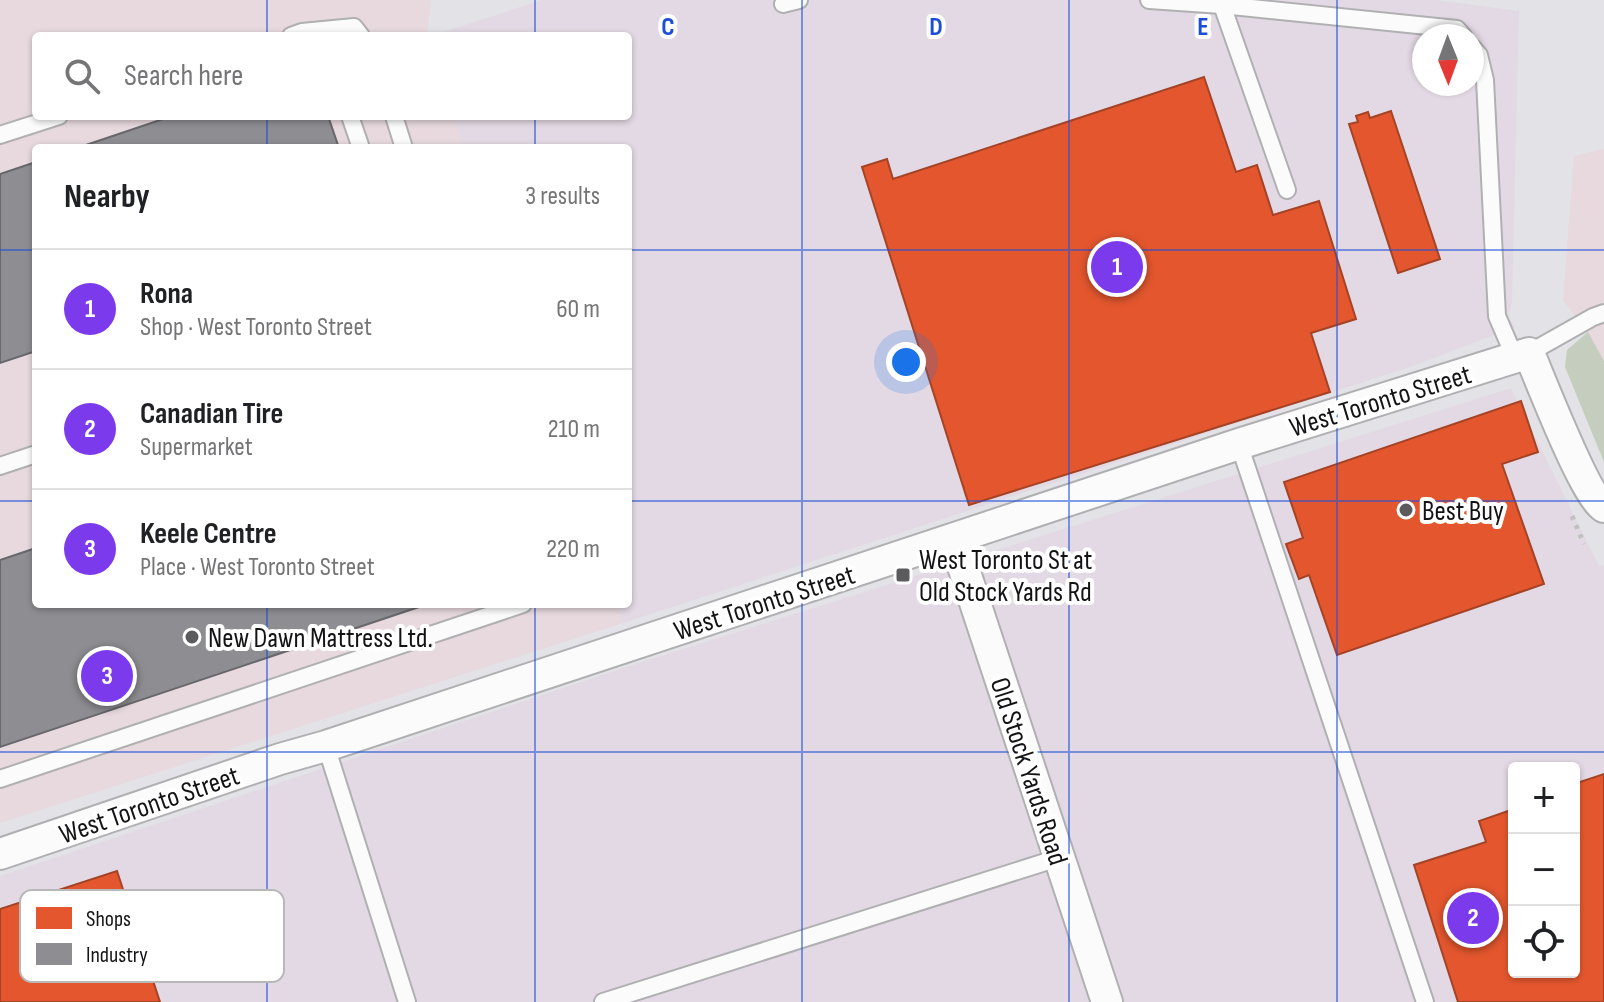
<!DOCTYPE html>
<meta charset="utf-8">
<style>
:root{--surface:#fff;--page:#f6f6f6;--text:#202124;--muted:#757577;--line:#e0e0e0;--accent:#7c3aed}
body{margin:0;font-family:"Sofia Sans Condensed",sans-serif;background:var(--page);color:var(--text)}
.controls{position:absolute;right:24px;bottom:24px;display:grid;overflow:hidden;border-radius:8px;box-shadow:0 2px 6px #0004}
.controls button{width:72px;height:72px;display:grid;place-items:center;padding:0;border:0;border-bottom:2px solid var(--line);background:var(--surface);color:var(--text);font:40px sans-serif}
.compass{position:absolute;left:1412px;top:24px;width:72px;height:72px;border-radius:50%;background:var(--surface);box-shadow:0 2px 6px #0004;rotate:179deg}
.you{position:absolute;left:906px;top:362px;width:28px;height:28px;margin:-20px;border:6px solid #fff;border-radius:50%;background:#1a73e8;box-shadow:0 0 0 12px #1a73e833}
.badge{display:grid;place-items:center;width:52px;height:52px;border-radius:50%;background:var(--accent);color:#fff;font-size:26px;font-weight:700}
.pin{position:absolute;translate:-50% -50%;border:4px solid #fff;box-shadow:0 2px 8px #0006}
.list{margin:0;padding:0;list-style:none}
h2{display:flex;justify-content:space-between;align-items:center;height:104px;margin:0;padding:0 32px;font-size:34px}
h2 small{font-size:26px;font-weight:400;color:var(--muted)}
.list li{display:grid;grid-template-columns:52px 1fr auto;gap:24px;align-items:center;box-sizing:border-box;height:120px;padding:0 32px;border-top:2px solid var(--line)}
.list b{display:block;font-size:30px;white-space:nowrap}
.list p{margin:0;font-size:26px;white-space:nowrap;color:var(--muted)}
.list em{font-size:26px;font-style:normal;color:var(--muted)}
.icon{flex:none;width:44px;height:44px;fill:none;stroke:currentColor;stroke-width:2;stroke-linecap:round;stroke-linejoin:round}
.map{position:relative;flex:none;width:1604px;height:1002px;overflow:hidden}
.search{position:absolute;background:var(--surface);box-shadow:0 2px 6px #0004;left:32px;top:32px;width:600px;height:88px;display:flex;align-items:center;gap:20px;box-sizing:border-box;padding:0 28px;border-radius:8px;color:var(--muted);font-size:30px}
.panel{position:absolute;background:var(--surface);box-shadow:0 2px 6px #0004;left:32px;top:144px;width:600px;height:464px;border-radius:8px}
.map>svg:first-child{display:block}
.commercial{fill:#e3d9e4;fill-rule:evenodd}
.industrial{fill:#e7d9dd}
.green{fill:#c4cdbe}
.shops{fill:#e4572e;stroke:#a54326;stroke-width:2}
.industry{fill:#8d8d92;stroke:#68686c;stroke-width:2}
.lines{fill:none;stroke-linecap:round;stroke-linejoin:round}
.service-casing{stroke:#b0b0b3;stroke-width:20}
.minor-casing{stroke:#b0b0b3;stroke-width:34}
.path{stroke:#c1c1c1;stroke-width:5;stroke-dasharray:4 6;stroke-linecap:butt}
.service{stroke:#fbfbfb;stroke-width:16}
.minor{stroke:#fbfbfb;stroke-width:30}
.grid{fill:none;stroke:#1d4ed8;stroke-width:2;stroke-opacity:0.55}
.poi-dot{fill:#5b5b5e;stroke:#fff;stroke-width:3}
.labels{text-anchor:middle;stroke-width:8;stroke-linejoin:round;paint-order:stroke}
.street-label{font-size:28px;fill:#131315;stroke:#fff}
.poi-label{font-size:28px;fill:#131315;stroke:#fff;text-anchor:start}
.key{fill:#fff;stroke:#b8b8b9;stroke-width:2}
.key-label{font-size:22px;fill:#131315}
.grid-label{font-size:26px;text-anchor:middle;font-weight:bold;fill:#1d4ed8;stroke:#fff;stroke-width:8;stroke-linejoin:round;paint-order:stroke}
</style>
<div class="map">
<svg width="1604" height="1002" viewBox="0 0 1604 1002">
<rect width="100%" height="100%" fill="#e2e2e7"/>
<g class="commercial">
<path d="M542 0H1436L1519 11 1512 303 1508 316 1515 327 1413 366 623 623 617 604H628V148H464L454 116H628V36H431ZM1424 36H1472V84H1424Z"/>
<path d="M1511 388 1599 566 1604 565V1002H0V876L620 669ZM1514 768H1574V972H1514Z"/>
</g>
<g class="industrial">
<path d="M0 0H431L427 36H36V116H454L464 148H36V604H617L623 623 0 823Z"/>
<path d="M1604 149V361L1588 332 1563 300 1574 156Z"/>
</g>
<path class="green" d="M1588 332 1604 361V462L1565 367 1567 350Z"/>
<g class="shops">
<path d="M1204 77 1236 172 1257 165 1273 215 1319 201 1356 319 1311 333 1330 392 969 505 862 167 887 159 893 179Z"/>
<path d="M1391 111 1440 259 1398 273 1349 124 1358 122 1356 116 1368 112 1370 118Z"/>
<path d="M1521 401 1538 452 1502 464 1544 584 1337 655 1309 575 1299 579 1286 544 1303 538 1284 482Z"/>
<path d="M1604 774V1002H1458L1414 865 1486 842 1479 821 1514 809V972H1574V784Z"/>
<path d="M117 871 160 1002H0V909Z"/>
</g>
<g class="industry">
<path d="M172 116H328L339 148H77Z"/>
<path d="M36 162V351L0 363V174Z"/>
<path d="M36 548V604H428L0 747V560Z"/>
</g>
<g class="lines">
<defs>
<g id="service">
<path d="M1149 0 1222 5 1457 29 1463 36"/>
<path d="M783 4 799 0"/>
<path d="M1222 5 1287 190"/>
<path d="M291 36 302 32 354 27 361 36"/>
<path d="M1472 47 1479 55 1485 80 1497 316 1515 358"/>
<path d="M350 116 361 148"/>
<path d="M394 116 404 148"/>
<path d="M0 135 59 116"/>
<path d="M1529 353 1593 317 1604 313"/>
<path d="M1239 444 1425 1002"/>
<path d="M0 466 36 454"/>
<path d="M326 746 407 1002"/>
<path d="M0 779 523 604"/>
<path d="M603 1002 1058 858"/>
</g>
<g id="minor">
<path d="M954 539 1107 1002"/>
<path d="M0 854 280 759 326 746 1239 444 1529 353C1541 381 1585 496 1604 507"/>
</g>
</defs>
<use href="#service" class="service-casing"/>
<use href="#minor" class="minor-casing"/>
<path class="path" d="M1572 516 1584 544"/>
<use href="#service" class="service"/>
<use href="#minor" class="minor"/>
</g>
<path class="grid" d="M267 0V36M535 0V36M802 0V1002M1069 0V1002M1337 0V1002M267 116V148M535 116V148M0 250H36M628 250H1604M0 501H36M628 501H1604M267 604V1002M535 604V1002M0 752H1604"/>
<g class="poi-dot">
<circle cx="1406" cy="510" r="8"/>
<rect x="895" y="567" width="16" height="16" rx="4"/>
<circle cx="192" cy="637" r="8"/>
</g>
<g class="labels">
<g class="street-label">
<text transform="translate(1380 400) rotate(-17)" y="10">West Toronto Street</text>
<text transform="translate(764 602) rotate(-18)" y="10">West Toronto Street</text>
<text transform="translate(1030 771) rotate(72)" y="10">Old Stock Yards Road</text>
<text transform="translate(149 804) rotate(-19)" y="10">West Toronto Street</text>
</g>
<g class="poi-label">
<text x="1422" y="520">Best Buy</text>
<text x="919" y="569">West Toronto St at<tspan x="919" dy="32">Old Stock Yards Rd</tspan></text>
<text x="208" y="647">New Dawn Mattress Ltd.</text>
</g>
</g>
<rect x="20" y="890" width="264" height="92" rx="12" class="key"/>
<rect x="36" y="907" width="36" height="22" fill="#e4572e"/>
<rect x="36" y="943" width="36" height="22" fill="#8d8d92"/>
<g class="key-label">
<text x="86" y="926">Shops</text>
<text x="86" y="962">Industry</text>
</g>
<g class="grid-label">
<text x="668" y="35">C</text>
<text x="936" y="35">D</text>
<text x="1203" y="35">E</text>
</g>
</svg>
<div class="controls">
<button>+</button>
<button>−</button>
<button><svg class="icon" aria-label="locate" viewBox="0 0 24 24"><circle cx="12" cy="12" r="6"/><path d="M12 2v4M12 18v4M2 12h4M18 12h4"/></svg></button>
</div>
<svg class="compass" viewBox="-18 -18 36 36"><path d="M0-13l5 13h-10z" fill="#e53935"/><path d="M0 13l5-13h-10z" fill="#757577"/></svg>
<div class="you"></div>
<div class="pin badge" style="left:1117px;top:267px">1</div>
<div class="pin badge" style="left:1473px;top:918px">2</div>
<div class="pin badge" style="left:107px;top:676px">3</div>
<div class="search"><svg class="icon" aria-label="search" viewBox="0 0 24 24"><circle cx="10" cy="10" r="6"/><path d="M15 15l6 6"/></svg>Search here</div>
<section class="panel">
<h2>Nearby<small>3 results</small></h2>
<ul class="list">
<li><span class="badge">1</span><div><b>Rona</b><p>Shop · West Toronto Street</p></div><em>60 m</em></li>
<li><span class="badge">2</span><div><b>Canadian Tire</b><p>Supermarket</p></div><em>210 m</em></li>
<li><span class="badge">3</span><div><b>Keele Centre</b><p>Place · West Toronto Street</p></div><em>220 m</em></li>
</ul>
</section>
</div>
